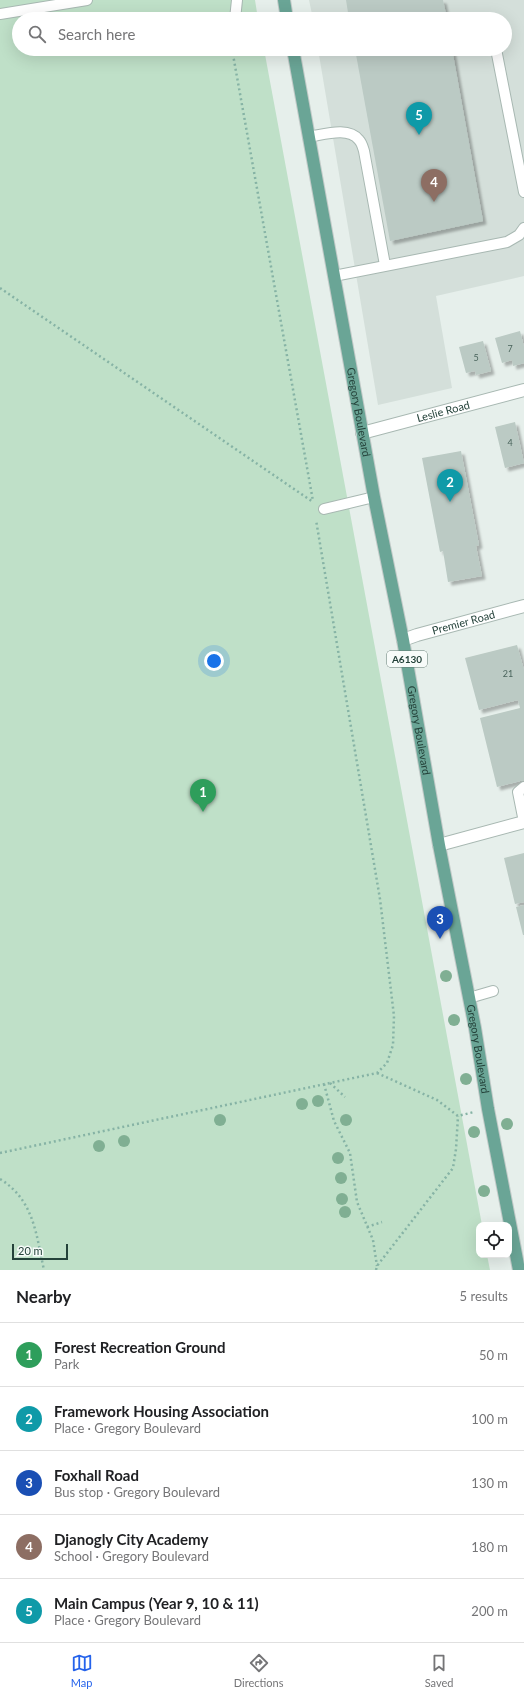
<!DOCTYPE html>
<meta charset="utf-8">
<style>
:root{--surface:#fff;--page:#f6f6f6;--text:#202124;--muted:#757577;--line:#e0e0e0;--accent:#2563eb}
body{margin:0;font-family:Lato,sans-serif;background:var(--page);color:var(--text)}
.controls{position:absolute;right:12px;bottom:12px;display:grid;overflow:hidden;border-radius:8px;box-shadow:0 4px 16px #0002}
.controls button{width:36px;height:36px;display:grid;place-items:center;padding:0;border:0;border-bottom:1px solid var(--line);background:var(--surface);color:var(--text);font:20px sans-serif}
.scale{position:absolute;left:12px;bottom:10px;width:56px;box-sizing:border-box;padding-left:4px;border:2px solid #24423a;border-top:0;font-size:11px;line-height:14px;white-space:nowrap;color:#24423a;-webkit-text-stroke:3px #f7fbf9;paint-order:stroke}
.you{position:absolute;left:214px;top:661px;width:14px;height:14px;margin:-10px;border:3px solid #fff;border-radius:50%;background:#1a73e8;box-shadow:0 0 0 6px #1a73e833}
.badge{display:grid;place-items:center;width:26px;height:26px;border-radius:50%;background:var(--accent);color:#fff;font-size:13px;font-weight:700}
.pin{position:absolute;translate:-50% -33px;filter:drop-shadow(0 1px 2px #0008)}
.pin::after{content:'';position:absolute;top:21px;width:14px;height:12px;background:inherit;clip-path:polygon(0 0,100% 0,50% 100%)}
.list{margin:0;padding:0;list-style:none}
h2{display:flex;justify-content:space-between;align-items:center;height:52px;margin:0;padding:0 16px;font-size:17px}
h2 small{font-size:13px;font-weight:400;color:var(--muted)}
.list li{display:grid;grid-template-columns:26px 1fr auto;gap:12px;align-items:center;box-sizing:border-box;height:64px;padding:0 16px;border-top:1px solid var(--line)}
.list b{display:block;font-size:15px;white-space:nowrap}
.list p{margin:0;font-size:13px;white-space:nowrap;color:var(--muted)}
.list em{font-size:13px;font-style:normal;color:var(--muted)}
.icon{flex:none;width:22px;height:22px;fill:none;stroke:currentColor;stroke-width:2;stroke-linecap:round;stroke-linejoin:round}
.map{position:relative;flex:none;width:524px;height:1270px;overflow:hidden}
.search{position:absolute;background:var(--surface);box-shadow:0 4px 16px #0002;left:12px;right:12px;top:12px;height:44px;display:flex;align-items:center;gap:10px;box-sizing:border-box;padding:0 14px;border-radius:22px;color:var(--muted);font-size:15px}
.sheet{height:372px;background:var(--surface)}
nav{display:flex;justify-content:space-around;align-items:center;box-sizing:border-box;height:56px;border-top:1px solid var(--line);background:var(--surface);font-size:11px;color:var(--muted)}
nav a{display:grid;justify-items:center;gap:2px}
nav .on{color:var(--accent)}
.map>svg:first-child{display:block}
.built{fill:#d4dfda}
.green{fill:#bfe0c8}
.building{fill:#bbcac4;filter:url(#shadow)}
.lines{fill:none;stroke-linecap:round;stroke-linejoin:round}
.service-casing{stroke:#a8b8b2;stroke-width:12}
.minor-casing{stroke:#a8b8b2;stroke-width:14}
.primary-casing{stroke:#c2cac8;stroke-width:14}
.path{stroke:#86b3a5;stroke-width:2.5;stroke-dasharray:2 3;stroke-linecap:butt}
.service{stroke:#fff;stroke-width:10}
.minor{stroke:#fff;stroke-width:12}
.primary{stroke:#6aa596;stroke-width:12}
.tree{fill:#80af93}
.labels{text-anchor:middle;stroke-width:4;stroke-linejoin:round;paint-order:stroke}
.number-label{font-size:9px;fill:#4a645c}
.shield{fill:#f7fbf9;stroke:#637a73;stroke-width:1}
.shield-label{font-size:10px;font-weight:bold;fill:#24423a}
.street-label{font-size:11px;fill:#24423a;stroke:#f7fbf9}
</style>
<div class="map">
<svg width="524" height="1270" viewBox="0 0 524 1270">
<defs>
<filter id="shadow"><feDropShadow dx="3.5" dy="3.5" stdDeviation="1" flood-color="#0004"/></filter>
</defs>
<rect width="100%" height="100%" fill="#e6efeb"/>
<path class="built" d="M309 0H524V276L436 296 452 388 378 405 318 49H505V19H313Z"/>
<path class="green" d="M0 0H255L258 19H19V49H264L482 1225H479V1255H487L490 1270H0Z"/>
<g class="building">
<path d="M346 0H443L447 19H349Z"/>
<path d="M355 49H452L483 221 390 241Z"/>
<path d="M520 331 524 347V363L513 366 512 360 502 363 495 338Z"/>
<path d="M483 341 491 371 476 375 475 371 466 373 459 347Z"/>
<path d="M515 422 524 463 505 468 495 427Z"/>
<path d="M461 451 479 545 476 546 482 576 448 582 443 551 440 552 422 458Z"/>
<path d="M517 645 524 670V780L497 787 480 718 520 708 518 700 479 710 465 658Z"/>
<path d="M524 853V902L515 904 504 858Z"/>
<path d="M524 905V935H523L516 907Z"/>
</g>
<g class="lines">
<defs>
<g id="service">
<path d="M0 14 87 0"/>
<path d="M235 19 237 0"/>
<path d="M496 49 524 192"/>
<path d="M308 137C323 135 348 126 359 140 362 143 363 148 364 151L385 265"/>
<path d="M334 276 507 242 519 235 524 228"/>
<path d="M324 509 374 497"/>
<path d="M524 822 518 792 524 787"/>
<path d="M469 998 493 991"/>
</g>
<g id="minor">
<path id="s1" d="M362 433 524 390"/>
<path id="s2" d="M403 640 417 635 524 606"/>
<path d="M439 845 524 822"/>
</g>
<g id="primary">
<path d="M284 0 287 19"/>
<path id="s3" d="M293 49 374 497 403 640 439 845 475 1028 488 1109 519 1270"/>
</g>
</defs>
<use href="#service" class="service-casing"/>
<use href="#minor" class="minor-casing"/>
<use href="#primary" class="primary-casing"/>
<g class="path">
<path d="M232 49 313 501"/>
<path d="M0 288 313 502"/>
<path d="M377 1073 437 1100 458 1116 474 1112"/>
<path d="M330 1083 345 1097"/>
<path d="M324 1084 334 1121 350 1153 357 1202 373 1240 377 1266"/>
<path d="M0 1153 377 1073 387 1063 393 1045 394 1016 380 899 316 520"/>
<path d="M0 1179C34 1200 36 1234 44 1270"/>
<path d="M367 1227 382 1222"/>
<path d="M376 1270 377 1266 453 1168 456 1149 458 1116"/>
</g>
<use href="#service" class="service"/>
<use href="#minor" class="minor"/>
<use href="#primary" class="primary"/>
</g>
<g class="tree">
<circle cx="446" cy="976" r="6"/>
<circle cx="454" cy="1020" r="6"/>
<circle cx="466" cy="1079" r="6"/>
<circle cx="318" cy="1101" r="6"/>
<circle cx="302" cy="1104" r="6"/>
<circle cx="220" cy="1120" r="6"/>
<circle cx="346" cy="1120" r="6"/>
<circle cx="507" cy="1124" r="6"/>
<circle cx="474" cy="1132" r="6"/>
<circle cx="124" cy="1141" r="6"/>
<circle cx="99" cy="1146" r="6"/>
<circle cx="338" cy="1158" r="6"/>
<circle cx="341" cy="1178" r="6"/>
<circle cx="484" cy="1191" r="6"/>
<circle cx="342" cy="1199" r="6"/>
<circle cx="345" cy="1212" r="6"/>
</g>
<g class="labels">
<g class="number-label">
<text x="510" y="352">7</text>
<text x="476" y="361">5</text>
<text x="510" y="446">4</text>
<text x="508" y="677">21</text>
</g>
<rect class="shield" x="387" y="651" width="40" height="16" rx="3"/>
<g class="shield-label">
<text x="407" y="663">A6130</text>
</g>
<g class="street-label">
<text dy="4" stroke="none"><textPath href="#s3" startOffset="369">Gregory Boulevard</textPath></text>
<text dy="4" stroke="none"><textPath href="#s1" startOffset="84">Leslie Road</textPath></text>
<text dy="4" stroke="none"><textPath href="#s2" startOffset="63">Premier Road</textPath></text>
<text dy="4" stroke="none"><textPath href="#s3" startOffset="693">Gregory Boulevard</textPath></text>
<text dy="4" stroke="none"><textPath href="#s3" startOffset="1017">Gregory Boulevard</textPath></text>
</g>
</g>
</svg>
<div class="controls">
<button><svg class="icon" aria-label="locate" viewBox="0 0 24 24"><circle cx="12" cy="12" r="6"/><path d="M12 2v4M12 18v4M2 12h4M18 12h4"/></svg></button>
</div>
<div class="scale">20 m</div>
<div class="you"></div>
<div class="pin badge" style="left:203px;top:812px;background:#2e9e5b">1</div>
<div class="pin badge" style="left:450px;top:502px;background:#0f9aa8">2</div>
<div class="pin badge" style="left:440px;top:939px;background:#1a4fb4">3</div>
<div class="pin badge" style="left:434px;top:202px;background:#8d6e63">4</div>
<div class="pin badge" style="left:419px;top:135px;background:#0f9aa8">5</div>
<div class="search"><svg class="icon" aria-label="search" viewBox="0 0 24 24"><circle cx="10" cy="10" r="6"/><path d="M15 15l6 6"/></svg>Search here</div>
</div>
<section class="sheet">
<h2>Nearby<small>5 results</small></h2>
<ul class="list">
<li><span class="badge" style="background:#2e9e5b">1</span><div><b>Forest Recreation Ground</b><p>Park</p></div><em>50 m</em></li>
<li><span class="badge" style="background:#0f9aa8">2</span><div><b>Framework Housing Association</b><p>Place · Gregory Boulevard</p></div><em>100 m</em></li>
<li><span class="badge" style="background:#1a4fb4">3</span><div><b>Foxhall Road</b><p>Bus stop · Gregory Boulevard</p></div><em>130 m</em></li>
<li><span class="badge" style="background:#8d6e63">4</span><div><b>Djanogly City Academy</b><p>School · Gregory Boulevard</p></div><em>180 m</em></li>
<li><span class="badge" style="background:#0f9aa8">5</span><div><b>Main Campus (Year 9, 10 &amp; 11)</b><p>Place · Gregory Boulevard</p></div><em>200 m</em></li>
</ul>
</section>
<nav>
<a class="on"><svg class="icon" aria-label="map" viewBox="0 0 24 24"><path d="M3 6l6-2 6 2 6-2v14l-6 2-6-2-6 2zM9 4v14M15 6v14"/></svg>Map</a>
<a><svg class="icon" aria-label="directions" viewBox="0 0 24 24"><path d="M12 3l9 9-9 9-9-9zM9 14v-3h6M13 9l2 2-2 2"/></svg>Directions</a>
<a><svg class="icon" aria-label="saved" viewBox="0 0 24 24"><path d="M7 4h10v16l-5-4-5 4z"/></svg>Saved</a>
</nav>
